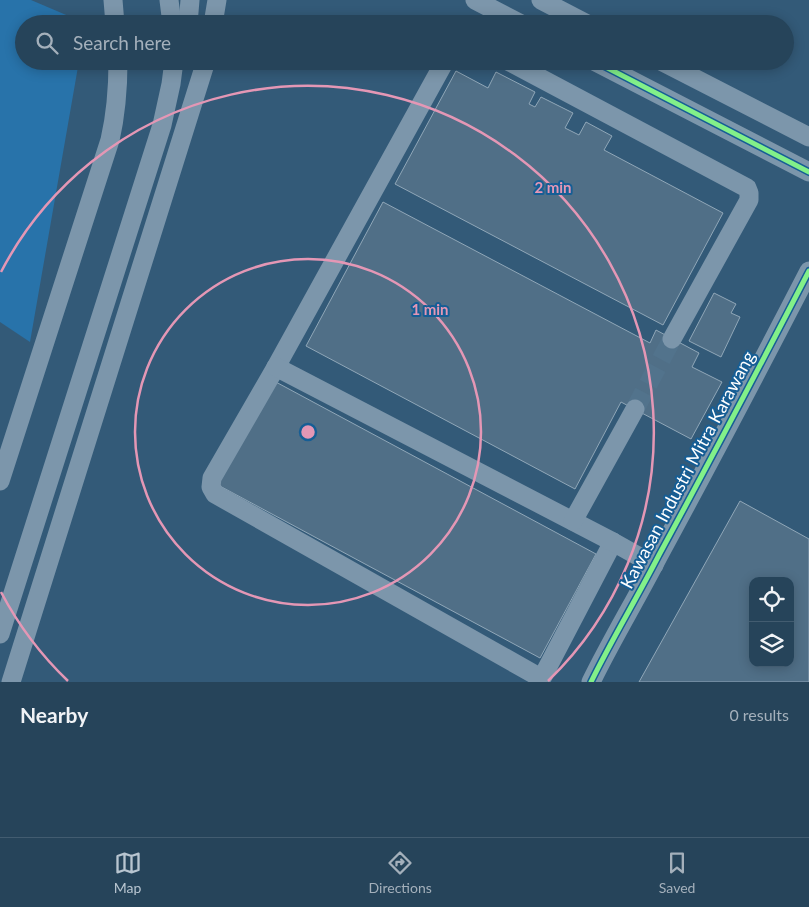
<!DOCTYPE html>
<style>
:root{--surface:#26445a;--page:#2e4b60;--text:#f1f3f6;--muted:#a4b0bb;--line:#425c70;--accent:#b8c5d0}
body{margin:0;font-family:Lato,sans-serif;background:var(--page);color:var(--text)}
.controls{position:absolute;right:15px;bottom:15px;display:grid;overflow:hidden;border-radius:10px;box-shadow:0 2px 12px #0003}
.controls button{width:45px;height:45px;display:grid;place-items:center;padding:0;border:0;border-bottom:1px solid var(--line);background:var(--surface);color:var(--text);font:25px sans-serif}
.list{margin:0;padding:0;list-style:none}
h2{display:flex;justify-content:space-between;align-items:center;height:65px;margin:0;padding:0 20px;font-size:21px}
h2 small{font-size:16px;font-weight:400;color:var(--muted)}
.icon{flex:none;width:28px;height:28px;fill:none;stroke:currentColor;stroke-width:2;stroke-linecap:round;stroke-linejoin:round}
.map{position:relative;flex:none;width:809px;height:682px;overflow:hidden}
.search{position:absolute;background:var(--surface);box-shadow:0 2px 12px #0003;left:15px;right:15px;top:15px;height:55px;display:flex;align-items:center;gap:12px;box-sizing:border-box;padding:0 18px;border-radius:28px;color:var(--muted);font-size:19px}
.sheet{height:155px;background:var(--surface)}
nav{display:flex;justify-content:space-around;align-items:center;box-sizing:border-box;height:70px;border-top:1px solid var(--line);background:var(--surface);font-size:14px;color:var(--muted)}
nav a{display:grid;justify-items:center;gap:2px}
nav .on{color:var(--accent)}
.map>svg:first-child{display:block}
.green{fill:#2873aa}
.building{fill:#506f87;stroke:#90a7b8;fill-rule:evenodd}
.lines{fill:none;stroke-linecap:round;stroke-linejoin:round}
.minor-tunnel{stroke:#52738c;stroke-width:19;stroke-dasharray:19 9;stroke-linecap:butt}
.minor{stroke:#7c96ab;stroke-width:19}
.cycleway-casing{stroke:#165e95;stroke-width:8}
.cycleway{stroke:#82f089;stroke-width:5}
.ring{fill:none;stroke:#e497b5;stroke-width:2.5}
.labels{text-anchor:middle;stroke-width:4;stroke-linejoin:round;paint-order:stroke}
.street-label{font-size:18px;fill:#fff;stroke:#165e95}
.centre{fill:#e497b5;stroke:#165e95;stroke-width:2.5}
.ring-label{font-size:15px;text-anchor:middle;font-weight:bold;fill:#e497b5;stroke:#165e95;stroke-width:4;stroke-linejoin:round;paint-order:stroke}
</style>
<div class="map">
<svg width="809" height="682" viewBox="0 0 809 682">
<rect width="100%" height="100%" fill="#335a78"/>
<path class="green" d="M0 0H31L85 23 24 24V61H79L30 342 0 322Z"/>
<g class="building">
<path d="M456 71 488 88 496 72 535 92 529 104 535 107 541 97 573 113 565 128 579 135 586 122 612 136 604 150 723 213 663 325 395 184Z"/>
<path d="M383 202 650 343 656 330 699 353 692 367 722 382 691 439 621 402 575 489 306 346Z"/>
<path d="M714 293 736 304 731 313 740 317 721 357 689 341Z"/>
<path d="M274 381 596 554 540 658 218 485Z"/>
<path d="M740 501 809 539V682H639ZM753 581H790V663H753Z"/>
</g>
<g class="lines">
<path class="minor-tunnel" d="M635 409 672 339"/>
<g class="minor">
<path d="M113 0 115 24"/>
<path d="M169 0 172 24"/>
<path d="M475 0 521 24"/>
<path d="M541 0 587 24"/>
<path d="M188 24 190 0"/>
<path d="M213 24 217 0"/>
<path d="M445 61 276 367 212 478 211 487 215 494 539 677 543 676 613 542"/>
<path d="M508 61 747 188 749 193V200L672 339"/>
<path d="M594 61 809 172"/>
<path d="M661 61 809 137"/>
<path d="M276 367 613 542 654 565"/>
<path d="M0 481 110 140C116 114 118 88 118 61"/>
<path d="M573 521 635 409"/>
<path d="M0 634 162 125 171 84 174 61"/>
<path d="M11 682 206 61"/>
<path d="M591 682C612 639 637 598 659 555 710 461 760 366 809 271"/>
</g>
<defs>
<g id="cycleway">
<path d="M594 61 809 172"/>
<path d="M591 682C612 639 637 598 659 555 710 461 760 366 809 271"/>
</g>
</defs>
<use href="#cycleway" class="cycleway-casing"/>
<use href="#cycleway" class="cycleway"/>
</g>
<g class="ring">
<circle cx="308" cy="432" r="173"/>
<path d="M68 681A346 346 0 0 1 1 592M1 272A346 346 0 1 1 548 681"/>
</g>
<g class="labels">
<g class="street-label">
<text transform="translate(688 470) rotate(-62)" y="6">Kawasan Industri Mitra Karawang</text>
</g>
</g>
<circle cx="308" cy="432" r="8" class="centre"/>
<g class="ring-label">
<text x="553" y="193">2 min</text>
<text x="430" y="315">1 min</text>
</g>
</svg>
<div class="controls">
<button><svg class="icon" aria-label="locate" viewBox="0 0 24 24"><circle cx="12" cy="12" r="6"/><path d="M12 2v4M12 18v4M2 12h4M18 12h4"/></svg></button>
<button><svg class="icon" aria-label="layers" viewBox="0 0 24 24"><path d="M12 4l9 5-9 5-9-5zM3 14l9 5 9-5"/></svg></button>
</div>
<div class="search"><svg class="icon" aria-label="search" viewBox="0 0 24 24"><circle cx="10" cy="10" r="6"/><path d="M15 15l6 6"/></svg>Search here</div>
</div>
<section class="sheet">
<h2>Nearby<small>0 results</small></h2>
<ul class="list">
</ul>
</section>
<nav>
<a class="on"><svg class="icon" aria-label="map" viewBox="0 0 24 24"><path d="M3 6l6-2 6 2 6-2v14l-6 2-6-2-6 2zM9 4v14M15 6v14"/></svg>Map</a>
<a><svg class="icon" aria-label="directions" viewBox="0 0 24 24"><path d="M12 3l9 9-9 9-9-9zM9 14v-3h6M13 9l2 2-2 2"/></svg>Directions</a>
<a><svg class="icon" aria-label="saved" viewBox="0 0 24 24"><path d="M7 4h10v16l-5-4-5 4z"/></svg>Saved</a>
</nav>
